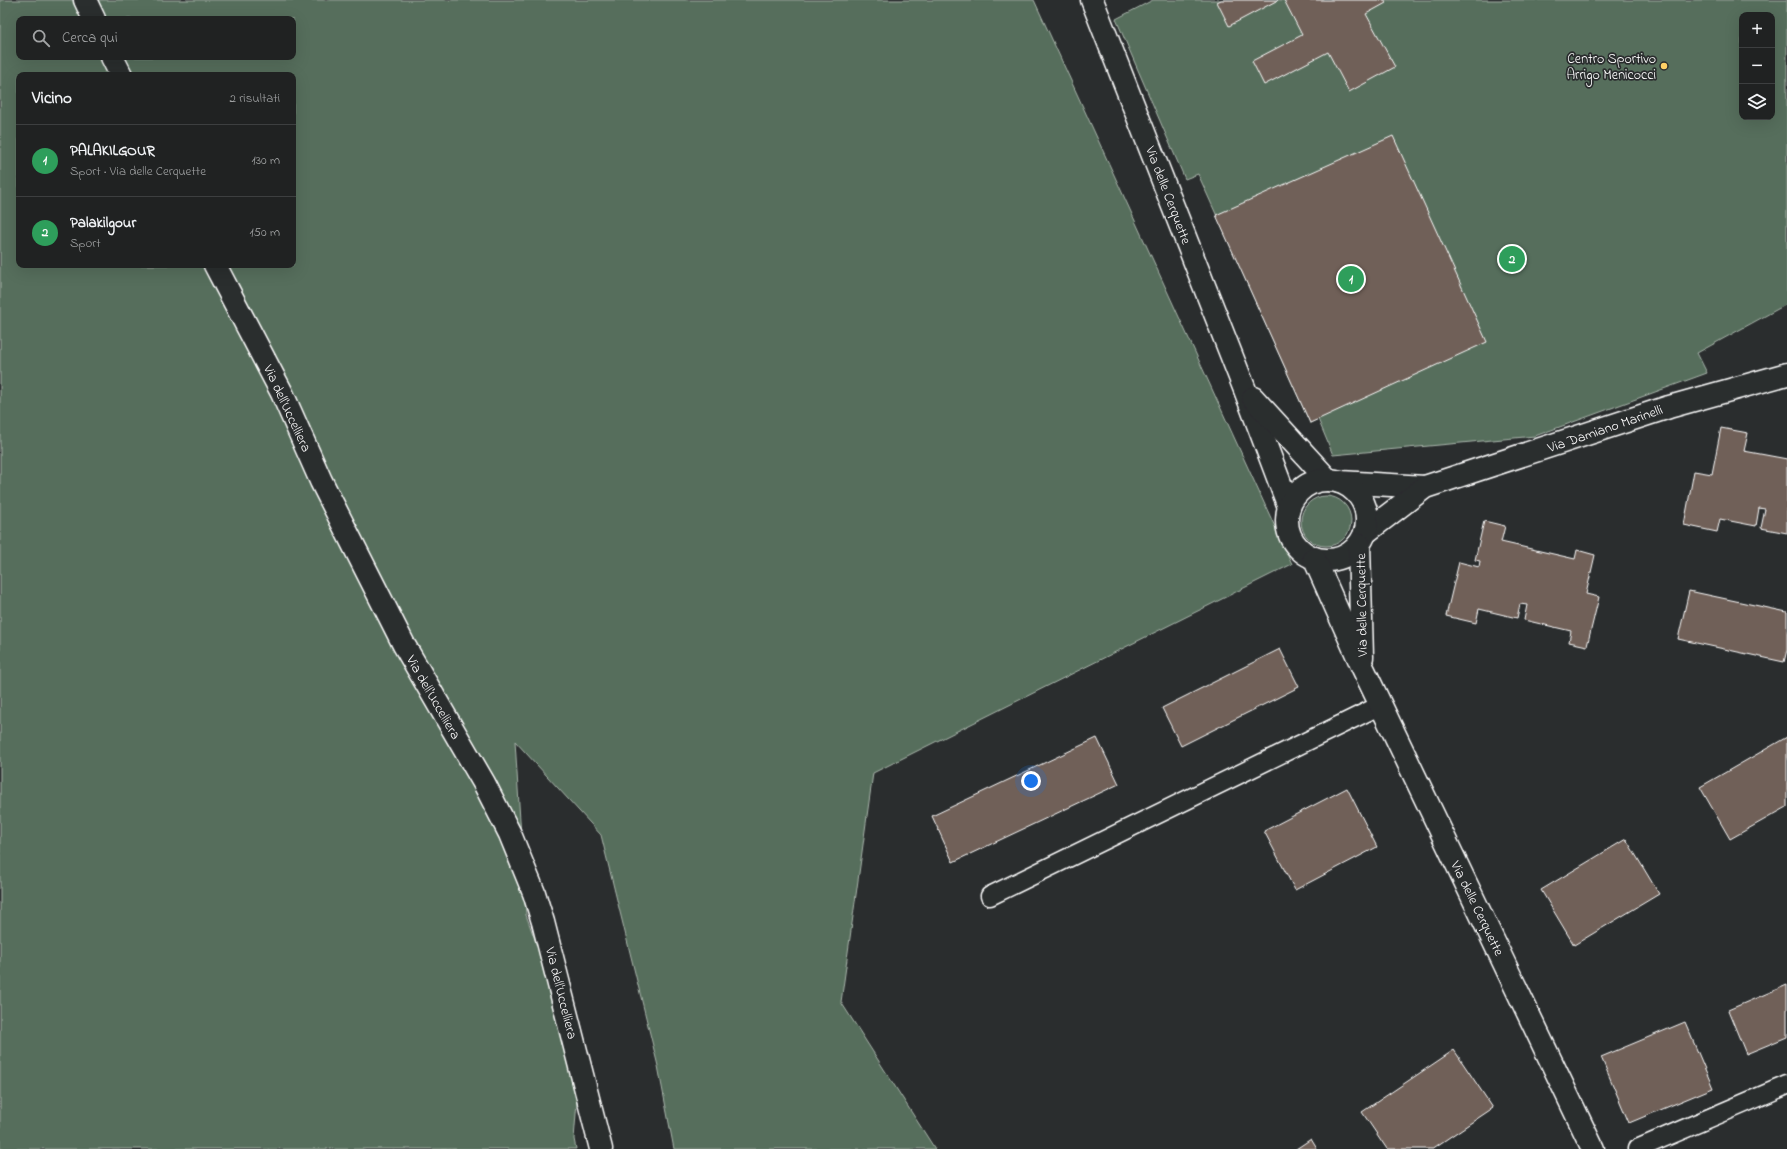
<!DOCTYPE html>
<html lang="it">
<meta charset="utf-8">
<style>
:root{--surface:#202222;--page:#2d2f2f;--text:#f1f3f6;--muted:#a2a4a5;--line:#3d3f40;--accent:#8bbbb9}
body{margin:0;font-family:"Indie Flower",sans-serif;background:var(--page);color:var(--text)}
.controls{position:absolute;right:12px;top:12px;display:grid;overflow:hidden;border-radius:8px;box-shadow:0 4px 16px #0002}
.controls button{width:36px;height:36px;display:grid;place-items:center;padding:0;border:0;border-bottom:1px solid var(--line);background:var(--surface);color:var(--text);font:20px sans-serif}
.you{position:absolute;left:1031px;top:781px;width:14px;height:14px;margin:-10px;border:3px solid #fff;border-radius:50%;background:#1a73e8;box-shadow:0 0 0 6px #1a73e833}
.badge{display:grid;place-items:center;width:26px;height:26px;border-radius:50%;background:var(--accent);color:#fff;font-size:13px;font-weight:700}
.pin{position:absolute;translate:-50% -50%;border:2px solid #fff;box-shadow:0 1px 4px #0006}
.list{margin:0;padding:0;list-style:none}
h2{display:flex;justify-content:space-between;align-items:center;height:52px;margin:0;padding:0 16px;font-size:17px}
h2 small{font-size:13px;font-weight:400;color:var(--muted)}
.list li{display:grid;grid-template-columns:26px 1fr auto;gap:12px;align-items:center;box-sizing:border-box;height:72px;padding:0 16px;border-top:1px solid var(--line)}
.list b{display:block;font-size:15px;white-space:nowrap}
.list p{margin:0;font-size:13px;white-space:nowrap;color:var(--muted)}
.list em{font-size:13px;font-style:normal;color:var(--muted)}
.icon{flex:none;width:22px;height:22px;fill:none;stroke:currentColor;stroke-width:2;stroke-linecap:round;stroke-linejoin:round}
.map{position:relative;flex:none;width:1787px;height:1149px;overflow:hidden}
.search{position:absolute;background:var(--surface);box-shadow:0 4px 16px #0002;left:16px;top:16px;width:280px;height:44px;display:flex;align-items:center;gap:10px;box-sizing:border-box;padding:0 14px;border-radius:8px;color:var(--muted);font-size:15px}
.panel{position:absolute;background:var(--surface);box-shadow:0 4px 16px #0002;left:16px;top:72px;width:280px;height:196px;border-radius:8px}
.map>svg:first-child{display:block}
.green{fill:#566e5b;stroke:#aab6ad;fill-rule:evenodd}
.building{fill:#706058;stroke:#fff}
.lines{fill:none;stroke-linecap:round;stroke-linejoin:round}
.lane-casing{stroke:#fff;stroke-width:21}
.street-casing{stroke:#fff;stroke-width:25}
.secondary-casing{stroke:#fff;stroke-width:25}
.lane{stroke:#2a2d2e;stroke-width:18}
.street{stroke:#2a2d2e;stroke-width:22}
.secondary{stroke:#2a2d2e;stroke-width:22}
.poi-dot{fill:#ffd166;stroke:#2a2d2e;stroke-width:1.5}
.labels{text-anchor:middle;stroke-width:3.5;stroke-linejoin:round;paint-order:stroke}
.poi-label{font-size:14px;fill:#fff;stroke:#2a2d2e;text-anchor:end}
.street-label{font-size:14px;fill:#fff;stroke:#2a2d2e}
</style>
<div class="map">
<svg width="1787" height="1149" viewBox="0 0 1787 1149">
<rect width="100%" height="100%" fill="#2a2d2e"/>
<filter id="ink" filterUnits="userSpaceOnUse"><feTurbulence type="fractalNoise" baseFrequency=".025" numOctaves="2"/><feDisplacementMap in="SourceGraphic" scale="8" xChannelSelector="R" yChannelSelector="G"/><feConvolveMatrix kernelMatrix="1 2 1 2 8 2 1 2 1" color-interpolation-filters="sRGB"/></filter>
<g filter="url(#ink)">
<g class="green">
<path d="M0 0H1034L1292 564 873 773 841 1002 935 1149H674L658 1066 601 835 515 741 526 915 580 1064 574 1139 576 1149H0ZM19 19H293V57H19ZM19 75H293V265H19Z"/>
<path d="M1153 0H1787V304L1697 353 1707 373 1535 436 1333 455 1318 419 1310 423 1198 174 1185 179 1116 19ZM1742 15H1772V117H1742Z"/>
<circle cx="1326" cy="521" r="25"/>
</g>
<g class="building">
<path d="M1221 0H1278L1229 26 1217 2Z"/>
<path d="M1284 0H1385L1386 3 1366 14 1395 67 1349 92 1328 52 1264 85 1252 61 1302 35Z"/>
<path d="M1393 136 1487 342 1310 423 1216 215Z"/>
<path d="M1721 428 1748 433 1744 451 1787 459V533L1761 528 1765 509 1759 508 1756 526 1720 519 1717 532 1684 525 1694 471 1712 474Z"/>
<path d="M1484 521 1505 526 1501 542 1575 559 1577 550 1595 555 1586 594 1599 597 1587 646 1569 642 1571 631 1524 620 1527 605 1520 604 1517 618 1479 609 1476 623 1446 616 1459 562 1479 567 1480 561 1475 560Z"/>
<path d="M1689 591 1787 612V650L1784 662 1678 639Z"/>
<path d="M1280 649 1299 687 1181 746 1162 708Z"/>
<path d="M1787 737V807L1730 839 1700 787Z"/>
<path d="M1097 738 1119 784 953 862 932 816Z"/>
<path d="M1347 788 1377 847 1295 890 1264 831Z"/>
<path d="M1626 839 1659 894 1574 945 1541 890Z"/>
<path d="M1787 985V1037L1746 1054 1728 1010Z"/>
<path d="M1685 1022 1713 1088 1629 1123 1601 1057Z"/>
<path d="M1454 1050 1493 1108 1432 1149H1387L1362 1112Z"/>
<path d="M1311 1139 1317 1149H1296Z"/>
</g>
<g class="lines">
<defs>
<g id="lane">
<path d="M990 896 1381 705"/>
<path d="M1637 1149 1787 1085"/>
</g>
<g id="street">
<path d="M1340 482 1425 487"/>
<path d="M1365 533 1425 487 1669 407 1787 374"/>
</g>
<g id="secondary">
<path d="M85 0 94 19"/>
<path d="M1092 0 1245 390 1289 507"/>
<path d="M112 57 121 75"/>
<path d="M215 265 282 393 321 481 404 645 484 783 510 834 534 893 543 922 601 1149"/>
<path d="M1253 398 1328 480"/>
<circle cx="1327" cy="520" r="40"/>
<path d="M1359 544 1362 657"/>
<path d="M1314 558 1362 666 1593 1149"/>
</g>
</defs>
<use href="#lane" class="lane-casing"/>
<use href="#street" class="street-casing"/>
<use href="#secondary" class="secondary-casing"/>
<use href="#lane" class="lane"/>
<use href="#street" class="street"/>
<use href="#secondary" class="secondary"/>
</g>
</g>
<circle class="poi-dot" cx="1664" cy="66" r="4"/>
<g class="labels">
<g class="poi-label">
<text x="1656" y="63">Centro Sportivo<tspan x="1656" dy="16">Arrigo Menicocci</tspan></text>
</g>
<g class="street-label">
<text transform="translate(1169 195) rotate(69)" y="5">Via delle Cerquette</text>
<text transform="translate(288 408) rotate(65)" y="5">Via dell'Uccelliera</text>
<text transform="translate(1605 428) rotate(-19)" y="5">Via Damiano Marinelli</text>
<text transform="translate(1361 605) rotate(-91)" y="5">Via delle Cerquette</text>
<text transform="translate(434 697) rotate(60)" y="5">Via dell'Uccelliera</text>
<text transform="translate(1478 908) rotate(64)" y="5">Via delle Cerquette</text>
<text transform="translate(562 993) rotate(76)" y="5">Via dell'Uccelliera</text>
</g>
</g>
</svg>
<div class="controls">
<button>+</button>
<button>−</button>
<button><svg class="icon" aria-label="layers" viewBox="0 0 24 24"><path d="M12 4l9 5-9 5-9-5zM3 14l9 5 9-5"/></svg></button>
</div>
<div class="you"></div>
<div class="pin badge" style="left:1351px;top:279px;background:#2e9e5b">1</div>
<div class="pin badge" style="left:1512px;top:259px;background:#2e9e5b">2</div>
<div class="search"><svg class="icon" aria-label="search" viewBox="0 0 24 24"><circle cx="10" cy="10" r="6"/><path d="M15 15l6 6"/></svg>Cerca qui</div>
<section class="panel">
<h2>Vicino<small>2 risultati</small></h2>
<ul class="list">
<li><span class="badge" style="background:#2e9e5b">1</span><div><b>PALAKILGOUR</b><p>Sport · Via delle Cerquette</p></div><em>130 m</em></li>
<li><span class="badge" style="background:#2e9e5b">2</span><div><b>Palakilgour</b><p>Sport</p></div><em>150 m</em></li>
</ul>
</section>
</div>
